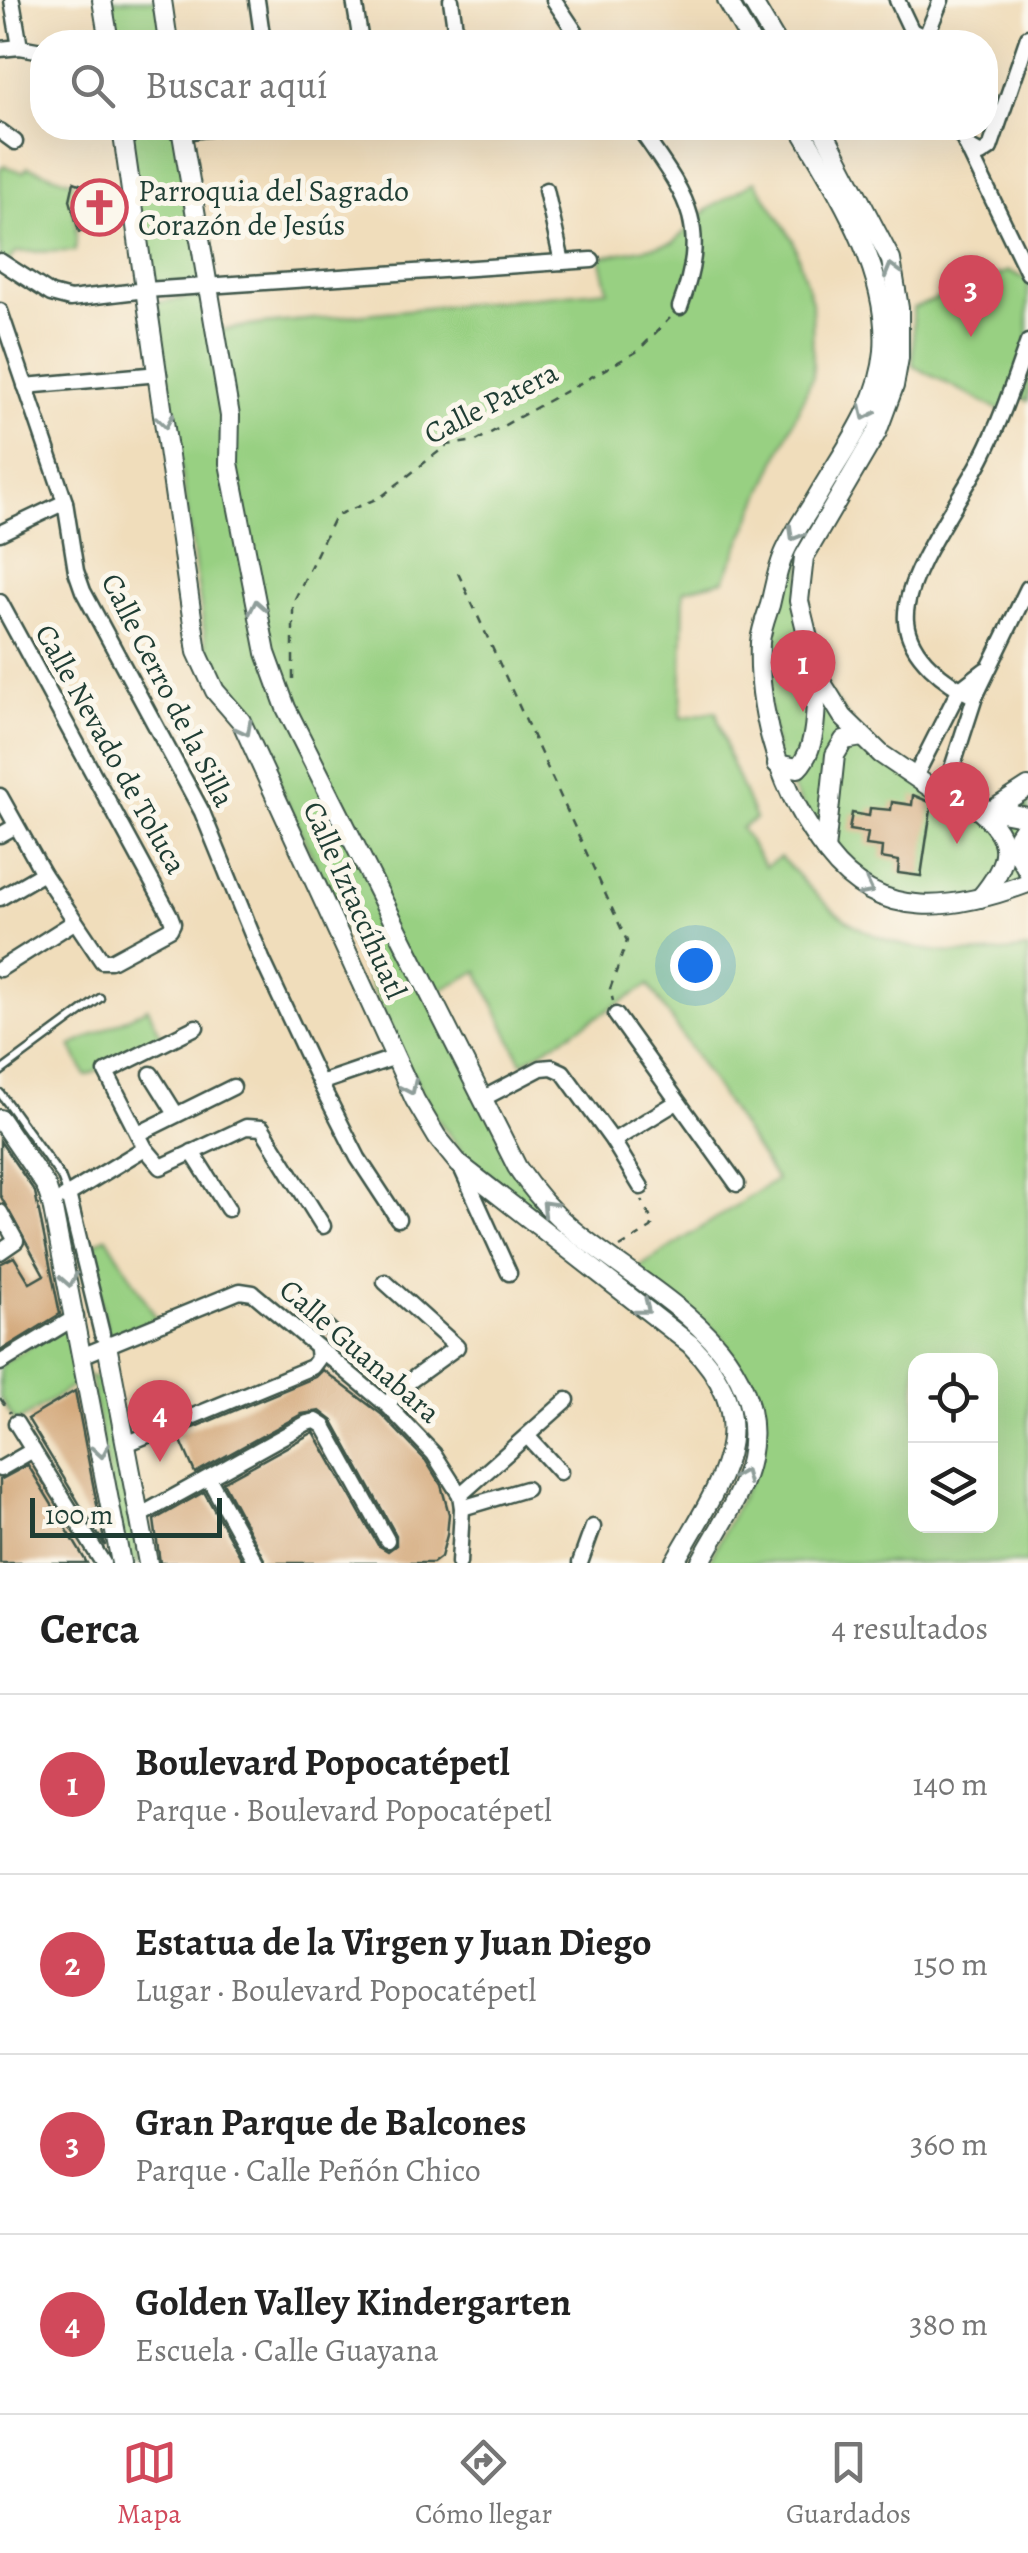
<!DOCTYPE html>
<html lang="es">
<meta charset="utf-8">
<style>
:root{--surface:#fff;--page:#f6f6f6;--text:#222;--muted:#767676;--line:#e0e0e0;--accent:#d1495b}
body{margin:0;font-family:Alegreya,serif;background:var(--page);color:var(--text)}
.controls{position:absolute;right:30px;bottom:30px;display:grid;overflow:hidden;border-radius:20px;box-shadow:0 10px 40px #0002}
.controls button{width:90px;height:90px;display:grid;place-items:center;padding:0;border:0;border-bottom:2px solid var(--line);background:var(--surface);color:var(--text);font:50px sans-serif}
.scale{position:absolute;left:30px;bottom:25px;width:192px;box-sizing:border-box;padding-left:10px;border:5px solid #1f3d34;border-top:0;font-size:28px;line-height:35px;white-space:nowrap;color:#1f3d34;-webkit-text-stroke:8px #fbf7ec;paint-order:stroke}
.you{position:absolute;left:695px;top:965px;width:35px;height:35px;margin:-25px;border:8px solid #fff;border-radius:50%;background:#1a73e8;box-shadow:0 0 0 15px #1a73e833}
.badge{display:grid;place-items:center;width:65px;height:65px;border-radius:50%;background:var(--accent);color:#fff;font-size:32px;font-weight:700}
.pin{position:absolute;translate:-50% -82px;filter:drop-shadow(0 2px 5px #0008)}
.pin::after{content:'';position:absolute;top:52px;width:35px;height:30px;background:inherit;clip-path:polygon(0 0,100% 0,50% 100%)}
.list{margin:0;padding:0;list-style:none}
h2{display:flex;justify-content:space-between;align-items:center;height:130px;margin:0;padding:0 40px;font-size:42px}
h2 small{font-size:32px;font-weight:400;color:var(--muted)}
.list li{display:grid;grid-template-columns:65px 1fr auto;gap:30px;align-items:center;box-sizing:border-box;height:180px;padding:0 40px;border-top:2px solid var(--line)}
.list b{display:block;font-size:38px;white-space:nowrap}
.list p{margin:0;font-size:32px;white-space:nowrap;color:var(--muted)}
.list em{font-size:32px;font-style:normal;color:var(--muted)}
.icon{flex:none;width:55px;height:55px;fill:none;stroke:currentColor;stroke-width:2;stroke-linecap:round;stroke-linejoin:round}
.map{position:relative;flex:none;width:1028px;height:1563px;overflow:hidden}
.search{position:absolute;background:var(--surface);box-shadow:0 10px 40px #0002;left:30px;right:30px;top:30px;height:110px;display:flex;align-items:center;gap:25px;box-sizing:border-box;padding:0 35px;border-radius:40px;color:var(--muted);font-size:38px}
.sheet{height:850px;background:var(--surface)}
nav{display:flex;justify-content:space-around;align-items:center;box-sizing:border-box;height:140px;border-top:2px solid var(--line);background:var(--surface);font-size:28px;color:var(--muted)}
nav a{display:grid;justify-items:center;gap:5px}
nav .on{color:var(--accent)}
.map>svg:first-child{display:block}
.green{fill:#98d082;stroke:#5c865b;stroke-width:2.5;fill-rule:evenodd}
.building{fill:#d4aa7e}
.lines{fill:none;stroke-linecap:round;stroke-linejoin:round}
.service-casing{stroke:#3e5548;stroke-width:11}
.minor-casing{stroke:#3e5548;stroke-width:19}
.tertiary-casing{stroke:#3e5548;stroke-width:22}
.path{stroke:#3e5548;stroke-width:2.5;stroke-dasharray:8 8;stroke-linecap:butt}
.service{stroke:#fff;stroke-width:6}
.minor{stroke:#fff;stroke-width:14}
.tertiary{stroke:#fff;stroke-width:18}
.oneway{stroke:#8f9e9a}
.labels{text-anchor:middle;stroke-width:10;stroke-linejoin:round;paint-order:stroke}
.poi-label{font-size:30px;fill:#1f3d34;stroke:#fbf7ec;text-anchor:start}
.street-label{font-size:30px;fill:#1f3d34;stroke:#fbf7ec}
</style>
<div class="map">
<svg width="1028" height="1563" viewBox="0 0 1028 1563">
<rect width="100%" height="100%" fill="#fbf7ec"/>
<filter id="ink" filterUnits="userSpaceOnUse"><feTurbulence type="fractalNoise" baseFrequency=".01" numOctaves="2"/><feDisplacementMap in="SourceGraphic" scale="20" xChannelSelector="R" yChannelSelector="G"/><feConvolveMatrix kernelMatrix="1 2 1 2 8 2 1 2 1" color-interpolation-filters="sRGB"/></filter>
<filter id="wash" filterUnits="userSpaceOnUse"><feTurbulence type="fractalNoise" baseFrequency=".0048" numOctaves="4" result="noise"/><feDisplacementMap in="SourceGraphic" scale="40" xChannelSelector="R" yChannelSelector="G"/><feGaussianBlur stdDeviation="2.25" result="paint"/><feColorMatrix in="noise" values="0 0 0 0 0 0 0 0 0 0 0 0 0 0 0 0 0 1.4 0 .05"/><feComposite in="paint" operator="in"/></filter>
<g filter="url(#wash)">
<rect width="100%" height="100%" fill="#f0ddbb"/>
<g class="green">
<path d="M102 0H162L168 42H109Z"/>
<path d="M122 128H181L211 288 146 290Z"/>
<path d="M4 166 23 172 28 167 74 182C69 207 80 227 75 251L17 252 6 264 0 261V168Z"/>
<path d="M755 181 793 240 812 302 813 376 724 580 684 590 681 718 716 711 729 757 755 819 741 828 765 867 780 857C801 878 822 904 848 921 901 955 967 958 1028 949V1563H708L755 1469 756 1403 722 1337 635 1270 776 1180 649 985 522 1063 478 971 428 997 548 1216 544 1219 466 1157 435 1116 407 1065 246 712 209 664 157 302 207 296 213 331 264 324 608 290 600 257 673 243 707 210ZM916 1360H990V1526H916Z"/>
<path d="M1009 271 1028 280V401L1018 396 1003 412 913 366V308Z"/>
<path d="M805 523 799 601 817 675 877 758 978 807 1028 789V882L979 898 892 900 846 877 777 764 760 639Z"/>
<path d="M148 1008 163 1039 86 1076 71 1046Z"/>
<path d="M107 1237 158 1321 109 1342 89 1246Z"/>
<path d="M76 1317 87 1377 16 1423 0 1398V1365Z"/>
<path d="M90 1376 107 1381 140 1563H124Z"/>
</g>
<g id="blocks">
<g class="building">
<path d="M74 182 120 199 123 226 79 232 70 200Z"/>
<path d="M913 795 932 803 921 876 898 873 899 861 881 858 882 847 866 845 868 833 849 830 852 813 869 816 870 808 891 810 892 802 912 805Z"/>
<path d="M0 1141 35 1192 60 1314 0 1351V1264L14 1257 30 1283 44 1275 0 1195Z"/>
<path d="M331 1320 350 1338 339 1349 320 1331Z"/>
<path d="M323 1370 381 1414 426 1461 441 1485 449 1514 447 1535 441 1557 433 1563H266L223 1482 314 1432 378 1545 388 1551 396 1545V1535L333 1421 320 1411 302 1414 195 1473 178 1434 316 1377Z"/>
<path d="M75 1391 105 1546 28 1419Z"/>
<path d="M28 1465 87 1563H0V1480Z"/>
<path d="M204 1492 244 1563H160L154 1520Z"/>
</g>
</g>
</g>
<g filter="url(#ink)">
<use href="#blocks" fill-opacity="0" stroke="#3e5548" stroke-width="2.5"/>
<g class="lines">
<defs>
<g id="service">
<path d="M0 1072 100 998"/>
<path d="M0 1093 61 1177 67 1193"/>
</g>
<g id="minor">
<path d="M12 0 20 47"/>
<path d="M257 0 263 42"/>
<path d="M354 0 361 42"/>
<path d="M451 0 457 42"/>
<path d="M554 0 582 42"/>
<path d="M897 0 914 36"/>
<path d="M912 31 922 36 927 34 941 0"/>
<path d="M0 49 20 47 42 51"/>
<path d="M168 128 182 132 216 128"/>
<path d="M639 128C686 196 711 223 680 307"/>
<path d="M958 128 1028 273"/>
<path d="M0 131 15 142"/>
<path d="M967 146 981 154 990 148 1028 37"/>
<path d="M546 190 562 262"/>
<path d="M0 261 51 294 70 299 146 290 592 260"/>
<path d="M0 311 65 502 76 571 83 591 202 812 262 959 320 1083 358 1158 398 1219"/>
<path d="M25 386 159 374"/>
<path d="M0 533 65 502"/>
<path d="M0 602 170 915 173 923 170 929 111 961H102L43 873 0 796"/>
<path d="M975 697C946 683 909 656 906 621 902 576 963 497 983 456 1002 419 1014 380 1028 342"/>
<path d="M915 777 959 690 985 670"/>
<path d="M943 796 975 697 1028 588"/>
<path d="M0 835 16 826"/>
<path d="M0 898 43 873"/>
<path d="M0 969 74 922"/>
<path d="M616 1015 737 1184"/>
<path d="M196 1027 106 1072 145 1148 161 1167 246 1127 262 1128 323 1226"/>
<path d="M151 1074 176 1114"/>
<path d="M320 1083 396 1057"/>
<path d="M482 1099 541 1068 552 1067 563 1072 613 1141 641 1187"/>
<path d="M138 1134 233 1087"/>
<path d="M613 1141 677 1102"/>
<path d="M192 1152 228 1209"/>
<path d="M460 1165 509 1273"/>
<path d="M68 1194 102 1334"/>
<path d="M64 1197 145 1148"/>
<path d="M0 1212 16 1241 0 1252"/>
<path d="M385 1282 457 1347 396 1391 388 1406"/>
<path d="M84 1355 240 1291 253 1293 388 1406 434 1454 460 1495 462 1508 459 1563"/>
<path d="M0 1363 76 1317"/>
<path d="M16 1423 103 1563"/>
<path d="M528 1437 560 1472"/>
<path d="M126 1444 312 1367 318 1359 317 1350"/>
<path d="M0 1469 33 1450"/>
<path d="M209 1479 256 1563"/>
<path d="M460 1495 567 1400"/>
<path d="M462 1508 526 1489"/>
<path d="M139 1516 307 1423 316 1421 324 1426 387 1540"/>
<path d="M580 1563 593 1527"/>
</g>
<g id="tertiary">
<path d="M102 0 109 42"/>
<path d="M162 0 168 42"/>
<path d="M727 0 751 42"/>
<path d="M751 0 776 42"/>
<path d="M122 128 197 652 215 691 241 721 415 1100 437 1137 459 1164 690 1344C769 1424 719 1483 674 1563"/>
<path d="M181 128 230 416 229 463 266 653 286 708 517 1167C533 1191 551 1212 573 1230 645 1290 772 1346 750 1459 743 1495 717 1531 700 1563"/>
<path d="M800 128C839 194 890 272 884 351 879 407 845 448 818 495 807 514 793 533 784 554 777 570 774 588 770 605 766 617 761 630 760 642 757 717 782 796 828 854 881 923 956 910 1028 883"/>
<path d="M822 128 891 260 899 308V358L894 386 877 432 804 557 799 601 817 675 843 717 881 754 943 796 975 807 1028 817"/>
<path d="M777 764 798 768C819 747 815 702 817 675"/>
<path d="M976 808C1016 839 1010 862 980 898"/>
<path d="M994 809 1028 787"/>
<path d="M1028 821 1018 836 1016 850 1028 871"/>
<path d="M825 850 835 755 844 740 862 737"/>
<path d="M0 1119 46 1186 52 1204 121 1563"/>
<path d="M107 1345 148 1563"/>
</g>
</defs>
<use href="#service" class="service-casing"/>
<use href="#minor" class="minor-casing"/>
<use href="#tertiary" class="tertiary-casing"/>
<g class="path">
<path d="M458 573 627 941 610 989 613 1001"/>
<path d="M293 679V603L335 516 381 497 447 445 476 441 638 351 670 318"/>
<path d="M620 1247 651 1228 653 1223 642 1200"/>
<path d="M0 1398 10 1413"/>
</g>
<use href="#service" class="service"/>
<use href="#minor" class="minor"/>
<use href="#tertiary" class="tertiary"/>
</g>
<defs><path id="oneway-chevron" d="M-2-3.5L2.5 0L-2 3.5" fill="none" stroke-width="1.6" stroke-linecap="round" stroke-linejoin="round" transform="scale(2.5)"/></defs>
<g class="oneway">
<use href="#oneway-chevron" transform="translate(892 270) rotate(-106)"/>
<use href="#oneway-chevron" transform="translate(866 413) rotate(115)"/>
<use href="#oneway-chevron" transform="translate(165 421) rotate(82)"/>
<use href="#oneway-chevron" transform="translate(795 534) rotate(120)"/>
<use href="#oneway-chevron" transform="translate(257 607) rotate(-101)"/>
<use href="#oneway-chevron" transform="translate(245 729) rotate(62)"/>
<use href="#oneway-chevron" transform="translate(867 889) rotate(27)"/>
<use href="#oneway-chevron" transform="translate(410 1088) rotate(65)"/>
<use href="#oneway-chevron" transform="translate(548 1207) rotate(-134)"/>
<use href="#oneway-chevron" transform="translate(69 1280) rotate(79)"/>
<use href="#oneway-chevron" transform="translate(644 1308) rotate(38)"/>
<use href="#oneway-chevron" transform="translate(101 1451) rotate(80)"/>
<use href="#oneway-chevron" transform="translate(743 1476) rotate(-68)"/>
</g>
</g>
<defs>
<symbol id="church-ring" viewBox="-11 -11 22 22"><circle r="9.5" fill="#fbf7ec" stroke="#d1495b" stroke-width="1.5"/><path d="M-1.2-6h2.4v3.5h3.3v2.4h-3.3V6h-2.4V-.1h-3.3v-2.4h3.3Z" fill="#d1495b"/></symbol>
</defs>
<g fill-rule="evenodd">
<use href="#church-ring" x="68" y="176" width="63" height="63"/>
</g>
<g class="labels">
<g class="poi-label">
<text x="138" y="201">Parroquia del Sagrado<tspan x="138" dy="34">Corazón de Jesús</tspan></text>
</g>
<g class="street-label">
<text transform="translate(491 403) rotate(-27)" y="10">Calle Patera</text>
<text transform="translate(168 690) rotate(63)" y="10">Calle Cerro de la Silla</text>
<text transform="translate(111 749) rotate(61)" y="10">Calle Nevado de Toluca</text>
<text transform="translate(355 900) rotate(66)" y="10">Calle Iztaccíhuatl</text>
<text transform="translate(360 1351) rotate(41)" y="10">Calle Guanabara</text>
</g>
</g>
</svg>
<div class="controls">
<button><svg class="icon" aria-label="locate" viewBox="0 0 24 24"><circle cx="12" cy="12" r="6"/><path d="M12 2v4M12 18v4M2 12h4M18 12h4"/></svg></button>
<button><svg class="icon" aria-label="layers" viewBox="0 0 24 24"><path d="M12 4l9 5-9 5-9-5zM3 14l9 5 9-5"/></svg></button>
</div>
<div class="scale">100 m</div>
<div class="you"></div>
<div class="pin badge" style="left:803px;top:712px">1</div>
<div class="pin badge" style="left:957px;top:844px">2</div>
<div class="pin badge" style="left:971px;top:337px">3</div>
<div class="pin badge" style="left:160px;top:1462px">4</div>
<div class="search"><svg class="icon" aria-label="search" viewBox="0 0 24 24"><circle cx="10" cy="10" r="6"/><path d="M15 15l6 6"/></svg>Buscar aquí</div>
</div>
<section class="sheet">
<h2>Cerca<small>4 resultados</small></h2>
<ul class="list">
<li><span class="badge">1</span><div><b>Boulevard Popocatépetl</b><p>Parque · Boulevard Popocatépetl</p></div><em>140 m</em></li>
<li><span class="badge">2</span><div><b>Estatua de la Virgen y Juan Diego</b><p>Lugar · Boulevard Popocatépetl</p></div><em>150 m</em></li>
<li><span class="badge">3</span><div><b>Gran Parque de Balcones</b><p>Parque · Calle Peñón Chico</p></div><em>360 m</em></li>
<li><span class="badge">4</span><div><b>Golden Valley Kindergarten</b><p>Escuela · Calle Guayana</p></div><em>380 m</em></li>
</ul>
</section>
<nav>
<a class="on"><svg class="icon" aria-label="map" viewBox="0 0 24 24"><path d="M3 6l6-2 6 2 6-2v14l-6 2-6-2-6 2zM9 4v14M15 6v14"/></svg>Mapa</a>
<a><svg class="icon" aria-label="directions" viewBox="0 0 24 24"><path d="M12 3l9 9-9 9-9-9zM9 14v-3h6M13 9l2 2-2 2"/></svg>Cómo llegar</a>
<a><svg class="icon" aria-label="saved" viewBox="0 0 24 24"><path d="M7 4h10v16l-5-4-5 4z"/></svg>Guardados</a>
</nav>
